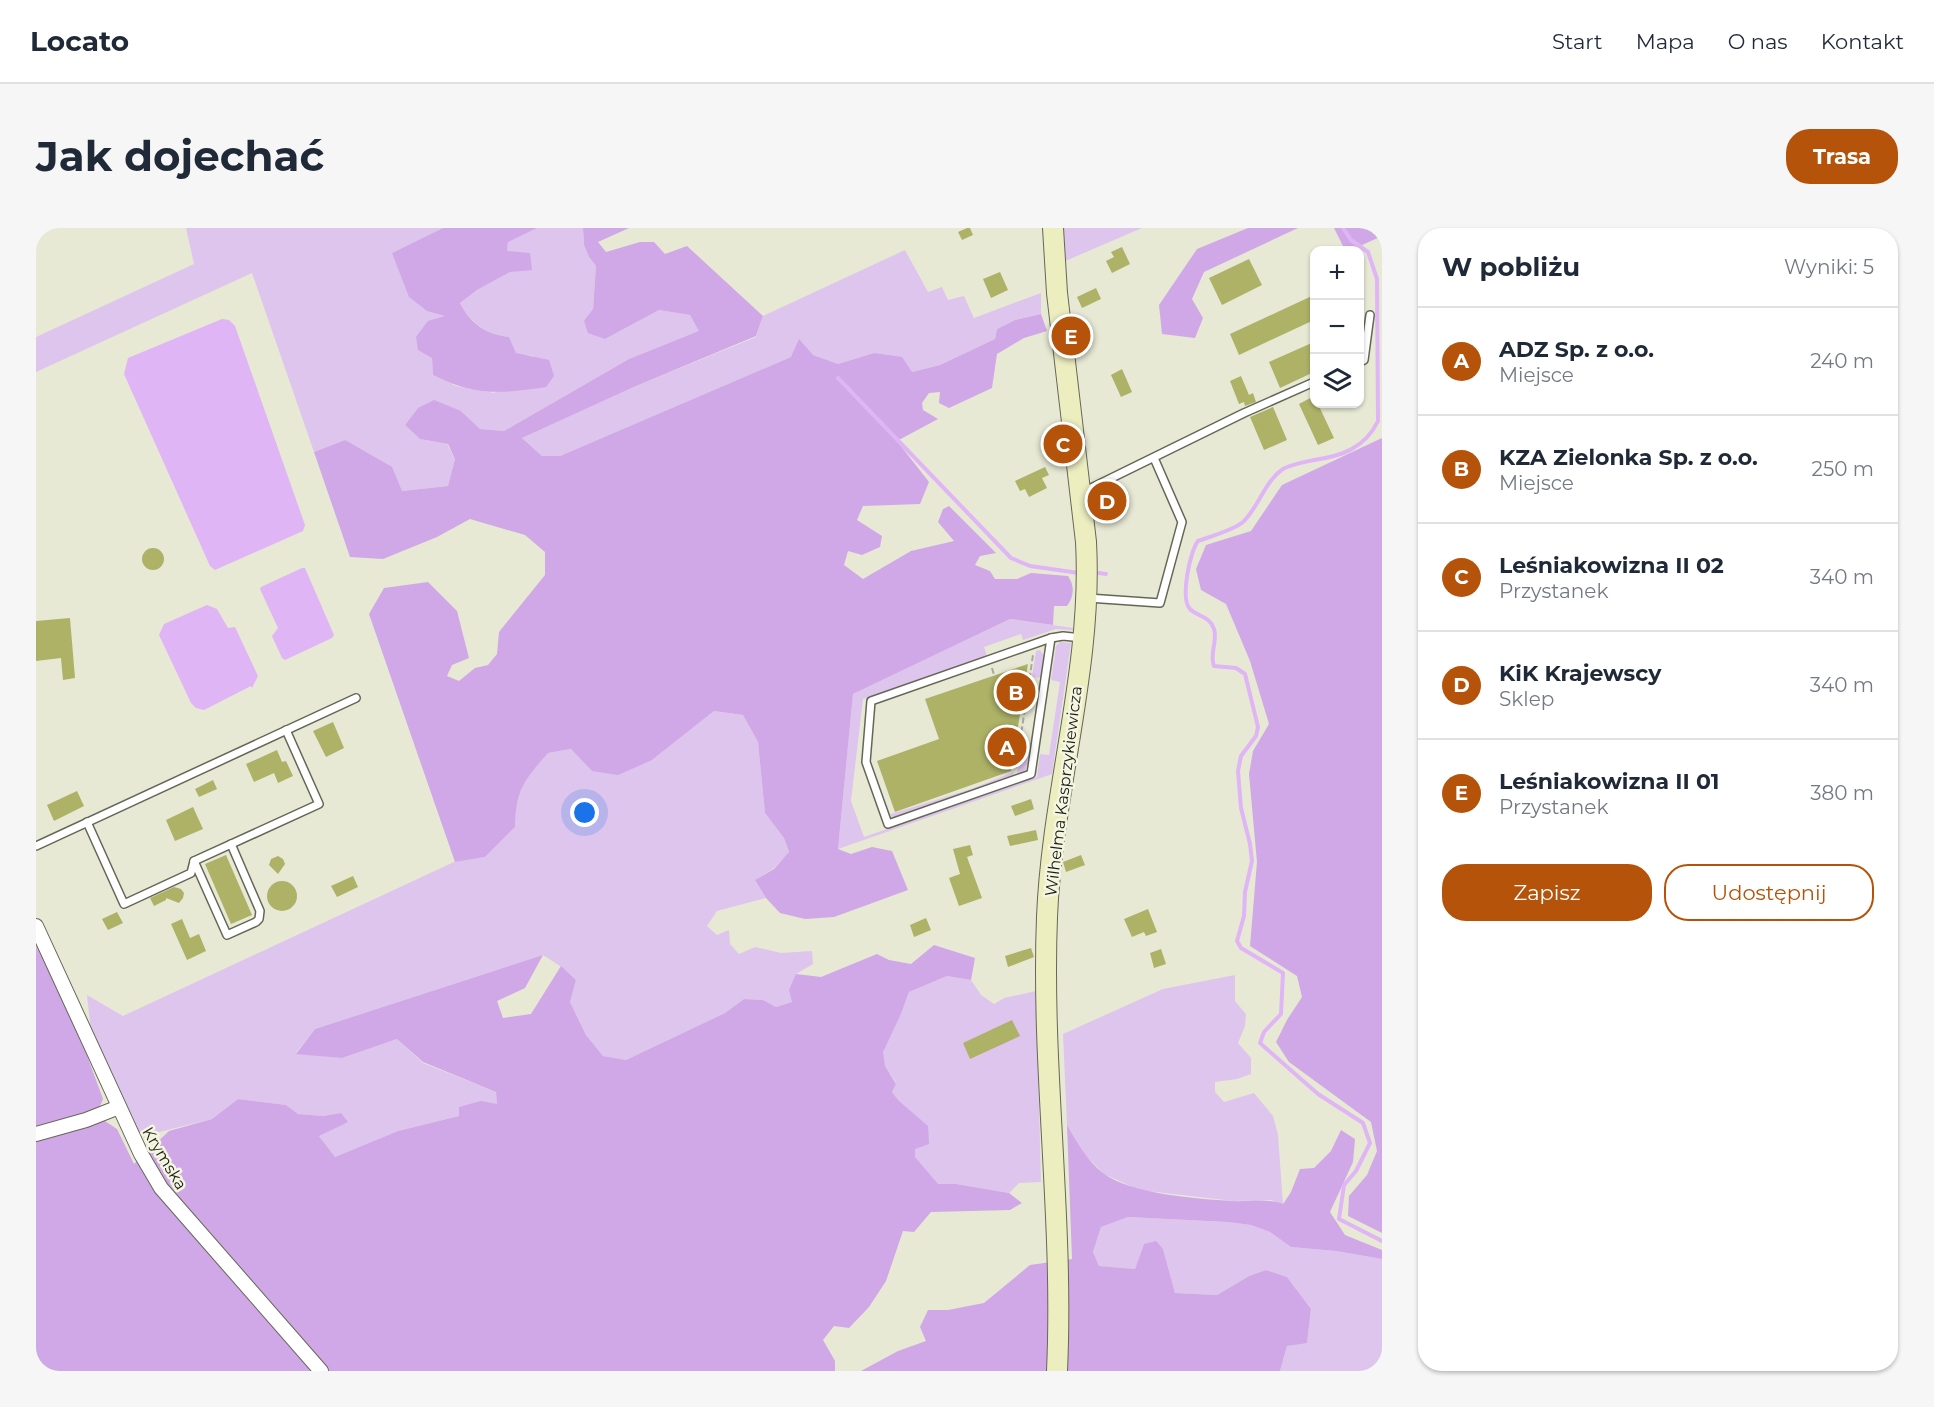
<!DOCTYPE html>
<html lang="pl">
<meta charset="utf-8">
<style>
:root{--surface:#fff;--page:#f6f6f7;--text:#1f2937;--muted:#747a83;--line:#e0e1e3;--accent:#b45309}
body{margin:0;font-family:Montserrat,sans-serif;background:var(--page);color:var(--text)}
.controls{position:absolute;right:18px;top:18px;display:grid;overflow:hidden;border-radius:12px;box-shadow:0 2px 4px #0004}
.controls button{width:54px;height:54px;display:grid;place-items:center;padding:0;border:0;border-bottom:2px solid var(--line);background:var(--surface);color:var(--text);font:30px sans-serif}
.you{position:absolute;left:549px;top:585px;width:21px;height:21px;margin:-15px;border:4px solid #fff;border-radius:50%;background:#1a73e8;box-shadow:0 0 0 9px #1a73e833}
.badge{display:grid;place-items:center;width:39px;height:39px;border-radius:50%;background:var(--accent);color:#fff;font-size:20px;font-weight:700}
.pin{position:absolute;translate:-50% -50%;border:3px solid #fff;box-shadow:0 2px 6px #0006}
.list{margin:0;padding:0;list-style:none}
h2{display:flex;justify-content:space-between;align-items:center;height:78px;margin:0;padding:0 24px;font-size:26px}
h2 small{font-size:20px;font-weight:400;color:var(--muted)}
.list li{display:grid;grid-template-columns:39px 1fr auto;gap:18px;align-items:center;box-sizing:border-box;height:108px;padding:0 24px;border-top:2px solid var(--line)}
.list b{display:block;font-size:22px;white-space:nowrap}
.list p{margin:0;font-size:20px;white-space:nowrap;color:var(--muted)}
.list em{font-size:20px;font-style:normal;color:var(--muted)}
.actions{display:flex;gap:12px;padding:18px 24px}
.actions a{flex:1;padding:14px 0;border:2px solid var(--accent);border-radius:24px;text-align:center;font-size:21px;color:var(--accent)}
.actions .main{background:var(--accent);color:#fff}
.icon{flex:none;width:33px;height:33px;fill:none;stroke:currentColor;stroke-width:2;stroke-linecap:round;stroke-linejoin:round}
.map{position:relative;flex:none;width:1346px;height:1143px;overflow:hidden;border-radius:24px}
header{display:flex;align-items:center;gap:36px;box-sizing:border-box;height:84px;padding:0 30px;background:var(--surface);border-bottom:2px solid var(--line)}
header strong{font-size:28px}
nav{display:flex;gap:33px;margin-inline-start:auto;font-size:21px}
.intro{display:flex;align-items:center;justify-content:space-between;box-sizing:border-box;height:144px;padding:0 36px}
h1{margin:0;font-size:42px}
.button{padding:15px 27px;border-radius:24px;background:var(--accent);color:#fff;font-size:21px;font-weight:700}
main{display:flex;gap:36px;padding:0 36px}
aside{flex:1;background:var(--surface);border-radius:24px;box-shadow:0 2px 4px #0004}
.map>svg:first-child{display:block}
.green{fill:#dec5ed}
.forest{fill:#d0a7e7}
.water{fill:#dfb5f6}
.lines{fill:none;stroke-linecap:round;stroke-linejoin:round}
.stream{stroke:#dfb5f6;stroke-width:4}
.building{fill:#adb267}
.lane-casing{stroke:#656756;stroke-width:10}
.street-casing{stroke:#656756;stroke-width:16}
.secondary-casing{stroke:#656756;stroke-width:22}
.path{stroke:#a9aa9a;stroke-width:2;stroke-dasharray:6 3;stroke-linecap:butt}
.lane{stroke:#fff;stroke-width:7}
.street{stroke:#fff;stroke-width:14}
.secondary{stroke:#eceec0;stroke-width:20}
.labels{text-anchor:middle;stroke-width:5;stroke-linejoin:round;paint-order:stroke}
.street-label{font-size:16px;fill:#1b1c15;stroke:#f4f6e2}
</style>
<header>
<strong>Locato</strong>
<nav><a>Start</a><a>Mapa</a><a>O nas</a><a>Kontakt</a></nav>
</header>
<div class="intro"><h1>Jak dojechać</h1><a class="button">Trasa</a></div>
<main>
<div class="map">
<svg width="1346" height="1143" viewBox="0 0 1346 1143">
<rect width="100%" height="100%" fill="#e7e9d5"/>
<g class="green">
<path d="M150 0H407L356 25 411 88 396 129 397 147 420 158 458 165 498 128 480 126 473 109C449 106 436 96 424 75L441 62 474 44 471 23 472 13 501 0H547L548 17 553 29 560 38 557 81 569 111 623 82 654 87 664 103 593 131 468 203 444 201 425 183 382 180 369 197 384 211 411 216 419 231 412 258 366 263 309 212 278 224 216 45 0 144V109L158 36Z"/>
<path d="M1026 0H1106L1027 34Z"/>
<path d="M869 22 892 64 906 59 912 72 928 68 938 90 1005 65V86L979 92 961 101 959 111 904 137 876 144 838 125 802 136 777 127 755 129 524 228H506L486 210 600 158 720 109 727 88Z"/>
<path d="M974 391 1037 400V402L1020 401 987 412 985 406 948 419 951 428 827 471 815 573 828 609 1001 549 1004 526 1013 527 1024 454 1015 452 1020 418 1024 414 1035 415 1016 546 802 621 817 466Z"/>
<path d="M1004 422 1008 428 1005 450 996 449 1000 423Z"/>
<path d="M678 483 707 487 722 514 729 585 748 610 753 625 737 641 719 652 730 670 681 683 671 698 681 707 693 702 694 716 703 726 719 719 745 725 776 723 777 736 760 746 756 774 740 779 727 772 708 771 689 785 590 832 567 828 550 807 534 774 540 752 524 738 507 727 279 801 260 825 306 830 361 811 387 835 460 864 461 876 424 879 423 888 362 903 299 929 283 908 305 885 287 888 262 886 250 877 202 871 176 891 103 909 55 804 51 767 87 788 418 634 449 629 479 599C480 561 488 553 512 525L535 521 556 543 616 532Z"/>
<path d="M984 525 993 527 989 545 981 548Z"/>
<path d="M978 544 977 550 860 590 855 588V586L935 561Z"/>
<path d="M1199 747V773L1210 786 1209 798 1202 815 1215 830V846L1201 851 1179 854V864L1188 874 1218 865 1237 888 1242 907 1247 977 1235 972 1197 973 1103 962 1068 946 1048 926 1031 897 1027 806 1127 761Z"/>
<path d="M911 748 935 752 945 767 958 776 968 770 1000 763 1005 954 983 955 973 965 920 956 902 957 879 929 878 921 863 873 856 864 860 855 849 838 846 824 865 786 873 764Z"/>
<path d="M1092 989 1192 994 1215 997 1234 1004 1255 1019 1300 1023 1346 1031V1143H1244L1251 1118 1271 1114 1275 1081 1251 1049 1230 1042 1213 1048 1181 1067 1139 1065 1127 1021 1108 1016 1099 1041 1063 1038 1057 1024 1065 999Z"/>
</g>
<g class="forest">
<path d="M407 0H501L472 14 471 23 494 25 496 42 474 44 441 62 424 75C435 96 449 106 473 109L480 125 513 132 518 148 510 159C464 166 438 168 397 147L396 130 382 122 380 109 392 93 409 88 391 83 373 69 356 25Z"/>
<path d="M547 0H593L562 14 570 24 604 14H618L629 26 651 18 727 88 720 108 600 158 486 210 506 228H524L755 129 763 111 777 127 802 136 838 125 866 129 876 144 904 137 959 111 961 101 979 92 1005 86 1011 103 988 110 961 126 956 160 913 180 903 175 904 164 893 165 886 175 887 182 902 191 861 213 893 254 884 276 827 278 821 292 846 308 844 319 826 327 812 323 808 337 827 351 875 323 918 313 902 294 907 281 913 278 960 325 944 328 939 337 954 343 959 351H981L995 345 1032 348C1039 358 1038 369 1031 378H1018L1017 397 974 391 817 466 802 621 815 626 836 619 856 623 872 662 798 689 769 691 744 685 730 670 719 652 738 641 753 624 748 610 729 585 722 514 707 487 678 483 616 532 582 547 556 543 535 521 512 525C488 553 480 561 479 599L449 629 419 634 333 386 348 360 392 354 421 383 433 430 416 437 411 448 423 453 439 440 452 437 461 426 463 404 509 347V324L489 307 434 291 401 309 347 331 314 329 278 224 309 212 356 239 366 263 412 258 419 231 412 216 384 211 369 197 382 180 398 172 425 183 444 201 468 203 593 131 663 103 654 87 623 82 569 111 552 105 548 93 557 81 560 38 553 29 548 17Z"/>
<path d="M1212 0H1262L1168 44 1156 71 1167 90 1159 110 1126 106 1123 77 1161 21Z"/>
<path d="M1298 0H1346V8L1315 22H1309Z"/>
<path d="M1346 210V1005L1312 988 1313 968 1331 947 1341 923 1335 894 1253 834 1240 814 1251 792 1266 769 1261 748 1214 718 1221 634 1213 546 1217 523 1233 496 1214 433 1190 376 1165 362 1160 341 1170 317 1215 303 1246 257Z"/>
<path d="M898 717 939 730 935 752 911 748 873 764 865 786 847 824 849 838 860 856 856 864 863 873 892 898 893 916 879 921V929L902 956H920L973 965 986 975 974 982 895 984 878 1004 867 1003 850 1053 833 1079 813 1100 798 1098 787 1112 799 1133V1143H0V718L39 795 67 871 60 887 81 901 98 936 133 903 176 891 202 871 250 877 262 886 287 888 305 885 312 894 283 908 299 929 362 903 423 888V879L445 873 461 876 460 864 387 834 361 811 306 830 260 826 279 801 507 727 489 760 461 773 467 790 495 786 525 738 540 752 534 774 550 807 567 828 590 832 689 785 708 771 727 772 740 779 756 774 753 762 760 746 785 749 841 726 853 732 875 736Z"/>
<path d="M1031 897C1041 914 1051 933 1067 945 1094 966 1162 971 1196 973 1214 974 1230 970 1247 976L1255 964 1264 941 1278 940 1295 923 1305 902 1319 911 1317 934 1294 984 1309 1007 1346 1022V1031L1300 1023 1255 1019 1234 1004 1215 997 1192 994 1092 989 1065 999 1057 1024 1063 1038 1099 1041 1108 1016 1120 1013 1127 1021 1139 1065 1181 1067 1213 1048 1230 1042 1251 1049 1275 1081 1271 1115 1251 1118 1244 1143H825L862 1123 890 1113 884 1099 892 1082H912L948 1075 994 1037 1036 1031Z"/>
</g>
<g class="water">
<path d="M186 91 193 92 199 98 269 297 267 303 179 342 174 338 88 146 92 130Z"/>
<path d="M266 340H269L298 407 296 410 249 432 246 430 236 408 242 400 224 361 225 359Z"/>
<path d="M171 377 181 381 192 400 199 399 222 448 216 460 215 458 168 482 160 480 155 475 123 407 128 396Z"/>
</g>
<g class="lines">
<g class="stream">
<path d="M1307 0 1315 12 1332 24 1341 51 1342 193C1329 220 1306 228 1278 232 1268 234 1256 236 1247 241 1229 253 1223 278 1208 293 1201 301 1173 309 1162 313 1154 323 1144 371 1154 381 1162 389 1174 388 1178 401 1182 413 1173 426 1178 438L1200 440 1209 446 1222 499 1220 508 1205 528 1202 543 1205 580 1214 616 1216 633 1209 664 1208 688 1201 713 1205 720 1247 745 1245 786 1228 804 1224 815 1282 866 1327 895 1334 915 1320 943 1308 957 1303 991 1346 1013"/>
<path d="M802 150 975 330 994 338 1043 345"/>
<path d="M1063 345 1070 346"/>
</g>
</g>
<g class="building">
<path d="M931 0H934L937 7 926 12 922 4Z"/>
<path d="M1086 19 1094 36 1076 45 1070 33 1078 29 1075 24Z"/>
<path d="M1213 31 1226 57 1186 77 1173 50Z"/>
<path d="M964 44 972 62 955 70 947 51Z"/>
<path d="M1060 60 1065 71 1046 80 1041 69Z"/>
<path d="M1278 67V92L1203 127 1194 106Z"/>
<path d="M1278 114V144L1244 160 1233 134Z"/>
<path d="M1086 141 1096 164 1085 169 1075 147Z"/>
<path d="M1205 148 1213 167 1217 165 1220 174 1209 178 1208 174 1203 176 1194 153Z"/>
<path d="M1278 168V176H1282L1298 210 1282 217 1263 176Z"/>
<path d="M1237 179 1251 212 1228 222 1214 189Z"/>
<path d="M1009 239 1013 247 1006 250 1011 260 993 269 989 261 984 263 979 253Z"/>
<path d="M1077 268 1078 278 1069 279 1067 269Z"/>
<circle cx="117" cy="331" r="11"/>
<path d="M34 390 39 450 27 452 25 430 0 433V393Z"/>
<path d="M992 436 975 543 859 584 841 533 903 511 889 471Z"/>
<path d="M297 494 308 520 290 529 277 503Z"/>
<path d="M241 522 246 534 250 533 257 548 242 555 238 545 218 554 210 536Z"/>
<path d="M177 552 181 561 163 569 159 561Z"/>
<path d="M41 563 48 578 18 593 11 577Z"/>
<path d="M995 571 998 581 979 588 975 578Z"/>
<path d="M157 579 167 601 139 613 130 592Z"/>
<path d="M1000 602 1002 612 974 618 971 608Z"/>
<path d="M934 617 937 627 931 629 946 670 923 678 913 650 924 646 917 621Z"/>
<path d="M190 627 216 687 195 696 169 636Z"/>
<path d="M1045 627 1049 637 1030 644 1027 634Z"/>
<path d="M242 628 247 631 249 636 242 646 233 637 235 631Z"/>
<path d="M317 648 322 659 301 669 295 658Z"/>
<circle cx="246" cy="668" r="15"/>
<path d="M138 659 145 661 148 665 147 670 143 675 130 670V672L118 678 114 670Z"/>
<path d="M1112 681 1121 704 1110 708 1108 704 1096 709 1088 691Z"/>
<path d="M81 684 87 695 72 702 66 691Z"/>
<path d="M890 690 895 702 878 709 874 697Z"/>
<path d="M146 691 154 710 163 706 170 723 151 732 135 696Z"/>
<path d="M995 720 998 729 972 739 969 728Z"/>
<path d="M1125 721 1130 736 1118 740 1114 725Z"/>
<path d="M976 792 984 808 934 831 927 815Z"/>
</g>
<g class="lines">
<defs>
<g id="lane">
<path d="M1324 134 1328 132 1334 87"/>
<path d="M1047 264 1208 185 1278 154"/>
<path d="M1052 370 1124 375 1146 294 1118 230"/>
<path d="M1015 410 995 546 852 596 830 534 835 473Z"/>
<path d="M1015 410 1027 408 1046 410"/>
<path d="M51 594 88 676 155 645 158 633 283 576 250 502"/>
<path d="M0 618 320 470"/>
<path d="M158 633 191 707 220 694 223 691 224 683 195 616"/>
</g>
<g id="street">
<path d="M0 698 105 926 125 960 285 1143"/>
<path d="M0 906 50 892 83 879"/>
</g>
<path id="secondary" d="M1017 0 1021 65 1050 314C1057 440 1016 563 1011 689 1005 840 1028 992 1021 1143"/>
</defs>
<use href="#lane" class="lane-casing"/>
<use href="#street" class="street-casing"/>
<use href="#secondary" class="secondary-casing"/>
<g class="path">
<path d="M956 440 958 447"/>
<path d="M980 540 997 427"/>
</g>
<use href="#lane" class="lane"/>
<use href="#street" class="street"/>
<use href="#secondary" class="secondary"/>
</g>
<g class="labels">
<g class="street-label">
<text transform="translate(1027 563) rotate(-83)" y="6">Wilhelma Kasprzykiewicza</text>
<text transform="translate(129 930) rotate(59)" y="6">Krymska</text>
</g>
</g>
</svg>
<div class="controls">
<button>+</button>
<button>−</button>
<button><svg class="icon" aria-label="layers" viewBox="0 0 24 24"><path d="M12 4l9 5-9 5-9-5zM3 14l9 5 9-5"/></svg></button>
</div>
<div class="you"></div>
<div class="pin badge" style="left:971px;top:519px">A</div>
<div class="pin badge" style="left:980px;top:464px">B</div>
<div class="pin badge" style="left:1027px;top:216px">C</div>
<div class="pin badge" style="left:1071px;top:273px">D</div>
<div class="pin badge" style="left:1035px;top:108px">E</div>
</div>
<aside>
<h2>W pobliżu<small>Wyniki: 5</small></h2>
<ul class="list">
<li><span class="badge">A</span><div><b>ADZ Sp. z o.o.</b><p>Miejsce</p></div><em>240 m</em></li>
<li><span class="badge">B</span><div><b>KZA Zielonka Sp. z o.o.</b><p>Miejsce</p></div><em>250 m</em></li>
<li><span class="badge">C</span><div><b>Leśniakowizna II 02</b><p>Przystanek</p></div><em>340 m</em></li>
<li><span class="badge">D</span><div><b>KiK Krajewscy</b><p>Sklep</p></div><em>340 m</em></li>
<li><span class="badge">E</span><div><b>Leśniakowizna II 01</b><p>Przystanek</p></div><em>380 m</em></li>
</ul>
<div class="actions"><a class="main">Zapisz</a><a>Udostępnij</a></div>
</aside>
</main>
